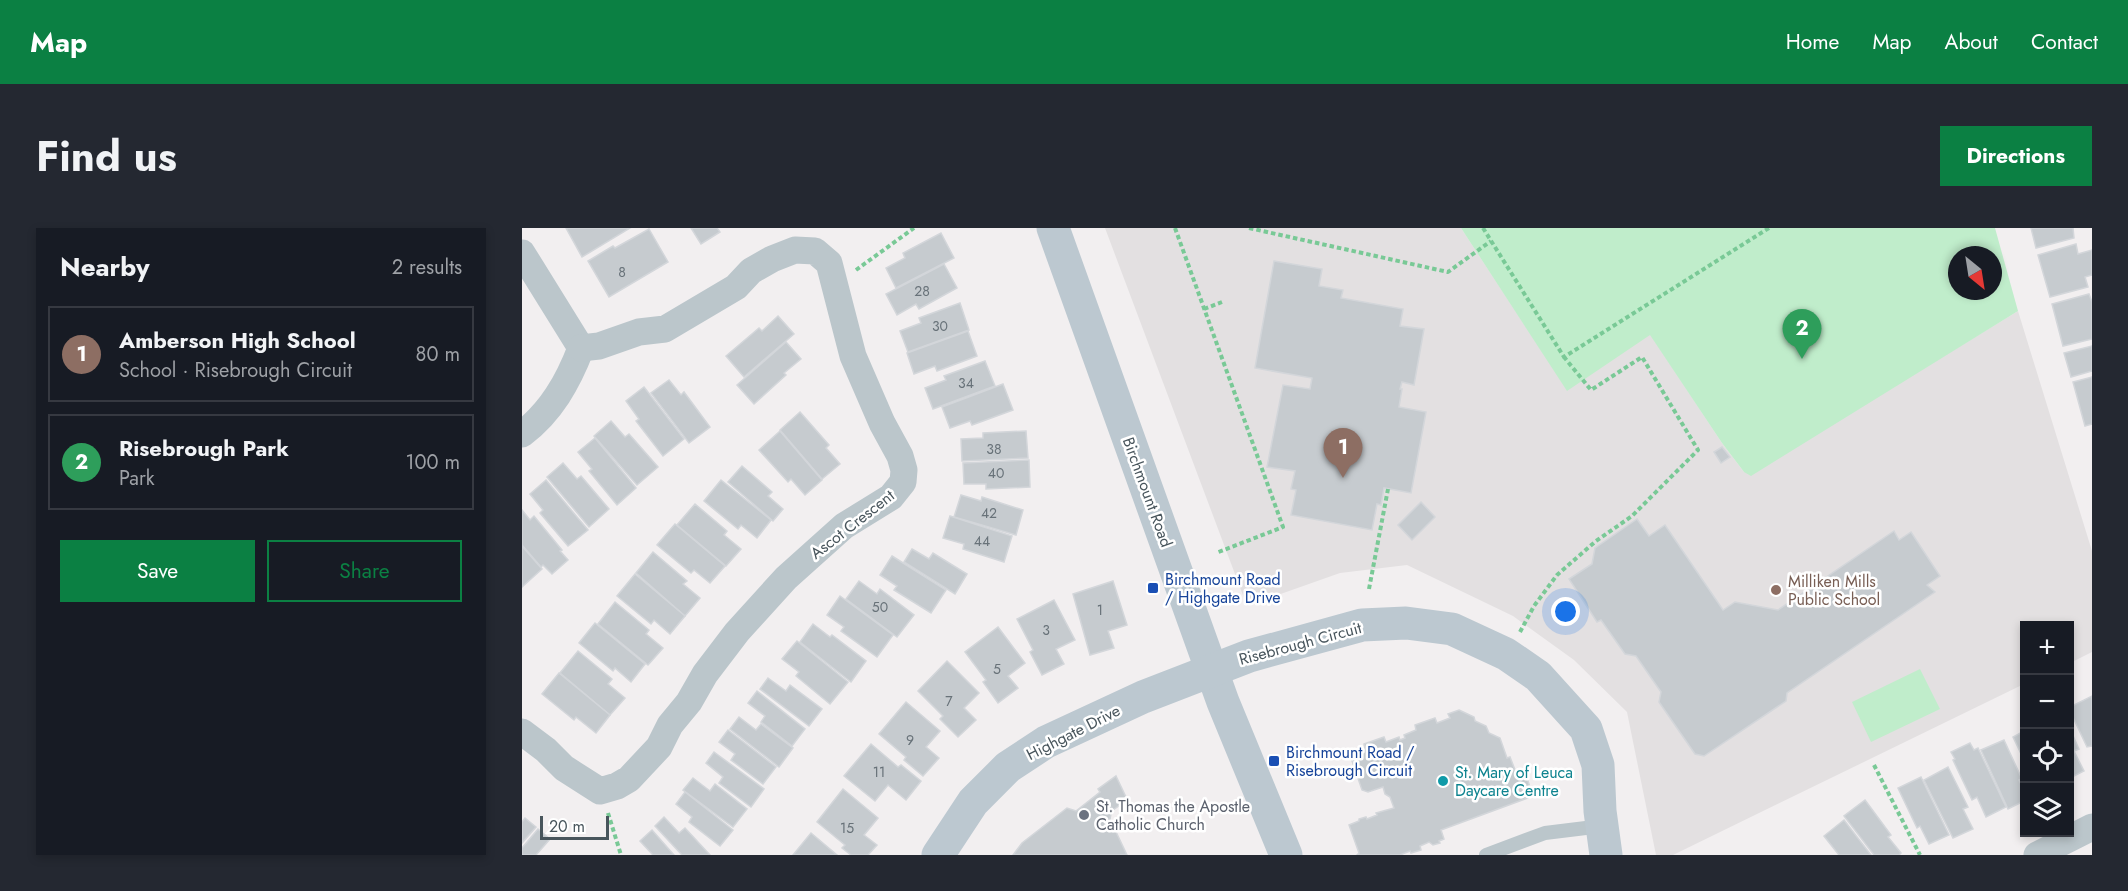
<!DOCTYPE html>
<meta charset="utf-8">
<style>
:root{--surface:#171b24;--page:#242831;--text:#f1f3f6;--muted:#9ea1a6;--line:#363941;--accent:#0b8043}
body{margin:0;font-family:Jost,sans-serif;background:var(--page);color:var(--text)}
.controls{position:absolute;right:18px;bottom:18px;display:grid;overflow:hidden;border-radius:0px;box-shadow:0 3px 9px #0003}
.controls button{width:54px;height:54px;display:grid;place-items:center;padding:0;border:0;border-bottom:2px solid var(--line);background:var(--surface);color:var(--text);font:30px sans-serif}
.compass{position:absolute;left:1426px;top:18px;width:54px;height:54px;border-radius:50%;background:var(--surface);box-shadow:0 3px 9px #0003;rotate:150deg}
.scale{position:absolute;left:18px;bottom:15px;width:69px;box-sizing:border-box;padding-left:6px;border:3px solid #48555c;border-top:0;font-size:16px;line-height:21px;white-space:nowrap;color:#48555c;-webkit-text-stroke:4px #fff;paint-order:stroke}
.you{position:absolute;left:1044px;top:384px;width:21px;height:21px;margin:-15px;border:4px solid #fff;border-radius:50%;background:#1a73e8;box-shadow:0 0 0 9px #1a73e833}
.badge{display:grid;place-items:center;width:39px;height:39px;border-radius:50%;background:var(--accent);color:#fff;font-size:20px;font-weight:700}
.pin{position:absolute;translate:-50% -50px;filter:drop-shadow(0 2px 3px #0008)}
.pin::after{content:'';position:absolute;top:32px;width:21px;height:18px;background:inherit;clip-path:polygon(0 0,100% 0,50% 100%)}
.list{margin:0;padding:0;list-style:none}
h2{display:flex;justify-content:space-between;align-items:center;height:78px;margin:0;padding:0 24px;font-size:26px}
h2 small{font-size:20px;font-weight:400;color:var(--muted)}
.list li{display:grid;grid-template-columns:39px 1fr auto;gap:18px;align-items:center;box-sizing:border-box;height:96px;margin:0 12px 12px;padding:0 12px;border:2px solid var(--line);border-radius:0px}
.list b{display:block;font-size:22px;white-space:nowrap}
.list p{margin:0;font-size:20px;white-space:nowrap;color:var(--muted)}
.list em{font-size:20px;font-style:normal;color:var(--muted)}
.actions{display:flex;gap:12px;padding:18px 24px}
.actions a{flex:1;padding:14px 0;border:2px solid var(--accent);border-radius:0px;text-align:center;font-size:21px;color:var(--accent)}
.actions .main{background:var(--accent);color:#fff}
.icon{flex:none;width:33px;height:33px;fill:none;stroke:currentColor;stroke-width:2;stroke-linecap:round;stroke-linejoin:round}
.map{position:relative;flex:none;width:1570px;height:627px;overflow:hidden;border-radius:0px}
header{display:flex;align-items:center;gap:36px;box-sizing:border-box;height:84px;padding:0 30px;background:var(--accent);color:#fff}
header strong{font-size:28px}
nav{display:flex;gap:33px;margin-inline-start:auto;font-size:21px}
.intro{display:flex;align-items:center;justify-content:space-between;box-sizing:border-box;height:144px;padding:0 36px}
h1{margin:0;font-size:42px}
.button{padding:15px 27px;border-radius:0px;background:var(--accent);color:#fff;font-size:21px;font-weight:700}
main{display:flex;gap:36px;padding:0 36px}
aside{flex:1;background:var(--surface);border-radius:0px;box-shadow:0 3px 9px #0003}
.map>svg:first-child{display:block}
.education{fill:#e3e0e1}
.green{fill:#c0edcb;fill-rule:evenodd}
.building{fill:#c6cbcf;stroke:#d3d6da;stroke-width:1.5}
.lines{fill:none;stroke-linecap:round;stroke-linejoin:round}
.path{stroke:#79c996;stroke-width:4;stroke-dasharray:4.5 3;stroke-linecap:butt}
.lane{stroke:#bbc6cb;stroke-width:14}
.street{stroke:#bbc6cb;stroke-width:27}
.secondary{stroke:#bcc8d0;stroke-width:33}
.transit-dot{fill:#1a4fb4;stroke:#fff;stroke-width:2}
.education-dot{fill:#8d6e63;stroke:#fff;stroke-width:2}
.culture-dot{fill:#0f9aa8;stroke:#fff;stroke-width:2}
.worship-dot{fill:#6b7280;stroke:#fff;stroke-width:2}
.labels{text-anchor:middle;stroke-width:5;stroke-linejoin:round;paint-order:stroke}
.number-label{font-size:14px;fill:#687279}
.street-label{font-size:16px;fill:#48555c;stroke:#fff}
.transit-label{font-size:16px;fill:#164399;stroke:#fff;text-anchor:start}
.education-label{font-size:16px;fill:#785e54;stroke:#fff;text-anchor:start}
.culture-label{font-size:16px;fill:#0d838f;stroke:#fff;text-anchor:start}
.worship-label{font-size:16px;fill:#5b616d;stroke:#fff;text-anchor:start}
</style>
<header>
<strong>Map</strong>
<nav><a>Home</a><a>Map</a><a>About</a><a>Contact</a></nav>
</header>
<div class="intro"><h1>Find us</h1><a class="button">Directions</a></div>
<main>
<aside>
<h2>Nearby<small>2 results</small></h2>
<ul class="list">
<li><span class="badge" style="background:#8d6e63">1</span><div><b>Amberson High School</b><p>School · Risebrough Circuit</p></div><em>80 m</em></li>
<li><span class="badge" style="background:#2e9e5b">2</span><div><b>Risebrough Park</b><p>Park</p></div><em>100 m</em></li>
</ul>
<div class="actions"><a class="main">Save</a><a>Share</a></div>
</aside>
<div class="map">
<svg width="1570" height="627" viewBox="0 0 1570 627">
<rect width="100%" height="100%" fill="#f2eff0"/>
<path class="education" d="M583 0H939L1045 162 1128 106 1200 215 1222 244 1376 156 1496 83 1570 323V424L1548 435V398H1502V456L1151 627H1134L1105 484 1052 432 991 388 885 337 818 345 725 378Z"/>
<g class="green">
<path d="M939 0H1473L1496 83 1229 248 1222 244 1200 215 1128 107 1045 163ZM1435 27H1471V63H1435Z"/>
<path d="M1398 441 1418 481 1349 514 1330 474Z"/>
</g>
<g class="building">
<path d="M44 0H108L60 29Z"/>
<path d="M169 0H195L198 4 179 16Z"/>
<path d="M1509 0H1551L1552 10 1514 20Z"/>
<path d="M127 1 146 34 87 69 66 33 91 18 93 20Z"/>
<path d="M419 5 432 30 374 60 364 40 383 30 381 25Z"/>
<path d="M1554 16 1556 26 1570 22V47L1563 49 1566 59 1528 69 1516 27Z"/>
<path d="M752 33 800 41 797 58 821 62 819 70 881 81 878 98 902 101 892 157 880 154 878 161H880L877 179 904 184 889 265 862 260 859 277 855 276 850 302 769 287 774 262 769 261 773 243 745 239 761 157 788 161 790 150 733 140Z"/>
<path d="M422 36 435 60 397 81 394 76 375 87 364 66Z"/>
<path d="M1567 66 1570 74V111L1541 118 1530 76Z"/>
<path d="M438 75 447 102 386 124 378 103 399 95 397 90Z"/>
<path d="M256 88 272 106 222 149 204 128 237 100 240 103Z"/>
<path d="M446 103 455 128 415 143 413 138 392 146 385 125Z"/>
<path d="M264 114 279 131 262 145 264 147 232 176 215 157Z"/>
<path d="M1570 118V143L1549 149 1542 125Z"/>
<path d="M463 133 473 158 411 181 403 160 424 152 422 148Z"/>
<path d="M1570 149V196L1563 198 1551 154Z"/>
<path d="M147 152 159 167 162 164 188 199 167 215 129 165Z"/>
<path d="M481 156 491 182 450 197 448 193 428 200 420 179Z"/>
<path d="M122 159 162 211 141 228 114 193 117 191 104 173Z"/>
<path d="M278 184 307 217 304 220 318 236 300 251 258 202Z"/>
<path d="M89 193 103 209 107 206 136 239 115 257 72 208Z"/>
<path d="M258 203 300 252 283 267 269 251 266 254 237 222Z"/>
<path d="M504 203 506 230 440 233 439 211 461 210V205Z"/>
<path d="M73 210 114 260 95 277 67 243 70 241 56 224Z"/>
<path d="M1200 219 1208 229 1199 235 1192 224Z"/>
<path d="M507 232 508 259 464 261V256H442L441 235Z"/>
<path d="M41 235 55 251 59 248 87 281 67 299 25 249Z"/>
<path d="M220 238 250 264 246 268 261 281 251 293 206 254Z"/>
<path d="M24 252 66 302 46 318 18 285 21 282 8 266Z"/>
<path d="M199 252 249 292 235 310 219 297 216 301 182 273Z"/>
<path d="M439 267 459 273 460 269 501 282 494 307 432 289Z"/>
<path d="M899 274 913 289 890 312 876 297Z"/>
<path d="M173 276 205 303 202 307 219 321 204 338 155 297Z"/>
<path d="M0 282 8 292 12 288 40 322 38 323 46 332 30 346 21 337 19 339 0 317Z"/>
<path d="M428 288 490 308 482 334 441 321 442 316 421 310Z"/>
<path d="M1115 291 1127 308 1143 297 1201 382 1213 374 1256 382 1372 303 1377 312 1389 304 1418 348 1405 357 1413 364 1265 465 1264 473 1182 528 1173 526 1137 474 1139 464 1114 428 1103 426 1079 392 1075 394 1047 351 1070 336 1073 320Z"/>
<path d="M153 296 203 338 188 355 172 342 169 345 135 317Z"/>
<path d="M0 318 20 341 0 359Z"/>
<path d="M390 321 407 331 411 325 445 346 433 366 382 334Z"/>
<path d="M131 324 165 353 161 356 178 370 163 388 114 345Z"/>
<path d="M370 328 424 362 409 385 372 362 375 358 358 347Z"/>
<path d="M113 346 163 388 148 406 132 392 129 396 95 368Z"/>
<path d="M337 353 355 366 358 361 392 387 375 409 324 371Z"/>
<path d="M591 353 605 397 586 403 592 420 568 427 551 366Z"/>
<path d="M318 368 371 407 355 429 319 403 322 399 305 387Z"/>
<path d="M532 372 553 412 534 421 542 436 520 447 508 424 511 422 495 391Z"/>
<path d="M93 374 127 402 124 406 141 420 126 437 76 396Z"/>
<path d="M73 395 123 436 109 454 93 440 91 443 57 415Z"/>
<path d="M291 396 308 409 310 407 344 433 329 454 278 414Z"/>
<path d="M476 399 503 435 486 448 496 460 476 475 461 454 464 452 443 424Z"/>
<path d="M275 413 326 454 308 476 274 448 277 444 260 431Z"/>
<path d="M56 423 90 451 86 456 103 470 88 487 38 445Z"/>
<path d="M425 433 457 465 442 480 454 492 436 509 418 491 421 488 396 463Z"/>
<path d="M37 445 88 487 74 505 54 489 52 492 20 466Z"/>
<path d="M246 450 264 463 268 457 300 481 287 498 238 461Z"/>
<path d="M235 463 283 501 270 518 239 494 243 488 226 475Z"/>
<path d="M1570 468V518L1565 519 1548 483V479Z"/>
<path d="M384 474 418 503 404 519 417 530 401 548 382 532 384 529 357 506Z"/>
<path d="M937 482 952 489 953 493 964 498 967 505 978 510 985 530 988 529 995 547 1003 544 1011 568 919 602 922 611 917 613 918 615 911 617 907 614 898 618 899 622 889 625 888 623 878 627H835L837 625 827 597 837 593V591L844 589 845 591 855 587 854 585 872 580 868 569 863 566 861 559 846 564 840 562 829 530 832 528 831 525 843 521 842 516 862 509 864 514 877 509 878 512 883 510 882 507 894 502 893 497 913 490 915 495 928 490 926 486Z"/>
<path d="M217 489 234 502 239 496 271 520 257 539 208 501Z"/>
<path d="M1548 501 1557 521 1552 523 1562 543 1548 550Z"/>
<path d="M206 502 254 539 241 556 209 532 213 526 197 514Z"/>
<path d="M1502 503V532L1491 509Z"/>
<path d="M1482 512 1500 551 1497 552 1502 563V573L1486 581 1459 522Z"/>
<path d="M1448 515 1452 522 1456 520 1484 579 1464 589 1455 569 1450 572 1431 532 1433 531 1429 524Z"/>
<path d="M349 516 376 539 379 537 399 553 384 572 366 557 353 573 322 548Z"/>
<path d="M192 524 242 561 229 579 197 555 201 549 184 535Z"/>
<path d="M1426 539 1446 579 1441 581 1451 601 1431 610 1402 552Z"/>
<path d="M594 548 604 569 598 573V577L591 582 590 580 588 591 605 627H491L500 615 545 580 554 583 578 564 576 561Z"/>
<path d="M1399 549 1427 607 1407 616 1398 598 1395 600 1376 560Z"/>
<path d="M171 550 188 563 193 556 225 581 211 599 161 562Z"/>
<path d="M321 561 356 590 342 607 355 617 346 627H329L320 620 323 617 295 594Z"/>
<path d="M163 564 211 602 198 618 167 594 170 589 154 576Z"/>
<path d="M1343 572 1369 607 1366 609 1379 625 1377 627H1352L1322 588Z"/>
<path d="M142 589 157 605 163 600 188 627H160L133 598Z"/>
<path d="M3 590 14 599 0 615V594Z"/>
<path d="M1322 592 1349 627H1317L1302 608Z"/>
<path d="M16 601 28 611 14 627H0V620Z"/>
<path d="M130 602 152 627H131L118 613Z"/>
<path d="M289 605 315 627H271Z"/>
</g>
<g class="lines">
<g class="path">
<path d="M653 0 761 299 694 325"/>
<path d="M727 0 926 44 969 13"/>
<path d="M961 0 1042 129 1247 0"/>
<path d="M334 42 392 0"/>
<path d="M682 81 700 74"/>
<path d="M847 361 866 261"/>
<path d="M998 404 1012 378 1035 347 1074 313 1110 288 1176 222 1120 129 1069 162 1042 129"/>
<path d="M1352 537 1398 627"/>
<path d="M86 585 99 627"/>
</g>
<path class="lane" d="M964 627 1023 605 1080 598"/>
<g class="street">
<path d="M0 25 59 120"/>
<path d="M0 206C29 184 46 154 59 120"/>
<path d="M0 504 24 522 42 540 78 563 95 558 107 551 137 519 148 497 167 474 183 446 215 404 264 350 322 298 369 269 381 254 382 242 378 228 360 195 331 128 307 35 293 23 273 22 250 31 229 43 214 59 143 101 117 104 77 118 59 120"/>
<path d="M1515 627 1570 599"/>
</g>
<g class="secondary">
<path d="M531 0 701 474 764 627"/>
<path d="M416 627 451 574 486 539 524 514 621 469 727 428 840 397 884 395 930 401 984 426 1016 448 1064 501 1076 537 1078 583 1084 627"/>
</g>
</g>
<g class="transit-dot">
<rect x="625" y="354" width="12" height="12" rx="3"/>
<rect x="746" y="527" width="12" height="12" rx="3"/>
</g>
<circle class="education-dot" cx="1254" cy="362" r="6"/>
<circle class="culture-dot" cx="921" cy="553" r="6"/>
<circle class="worship-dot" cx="562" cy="587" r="6"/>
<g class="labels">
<g class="number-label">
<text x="100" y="49">8</text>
<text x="400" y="68">28</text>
<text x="418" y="103">30</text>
<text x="444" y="160">34</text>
<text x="472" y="226">38</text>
<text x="474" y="250">40</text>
<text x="467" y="290">42</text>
<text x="460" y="318">44</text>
<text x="358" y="384">50</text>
<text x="578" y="387">1</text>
<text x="524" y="407">3</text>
<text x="475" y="446">5</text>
<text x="427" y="478">7</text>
<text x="388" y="517">9</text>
<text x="357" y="549">11</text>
<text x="325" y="605">15</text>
</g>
<g class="street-label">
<text transform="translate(626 264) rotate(70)" y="6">Birchmount Road</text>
<text transform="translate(330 296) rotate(-38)" y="6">Ascot Crescent</text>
<text transform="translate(778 415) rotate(-15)" y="6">Risebrough Circuit</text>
<text transform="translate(551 504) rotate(-27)" y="6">Highgate Drive</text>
</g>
<g class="transit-label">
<text x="643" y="357">Birchmount Road<tspan x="643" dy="18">/ Highgate Drive</tspan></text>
<text x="764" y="530">Birchmount Road /<tspan x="764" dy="18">Risebrough Circuit</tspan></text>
</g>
<g class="education-label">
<text x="1266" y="359">Milliken Mills<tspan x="1266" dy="18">Public School</tspan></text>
</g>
<g class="culture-label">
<text x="933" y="550">St. Mary of Leuca<tspan x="933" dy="18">Daycare Centre</tspan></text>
</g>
<g class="worship-label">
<text x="574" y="584">St. Thomas the Apostle<tspan x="574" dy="18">Catholic Church</tspan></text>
</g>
</g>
</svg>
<div class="controls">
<button>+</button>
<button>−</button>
<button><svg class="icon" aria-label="locate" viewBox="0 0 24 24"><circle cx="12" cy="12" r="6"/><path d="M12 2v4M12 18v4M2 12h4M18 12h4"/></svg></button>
<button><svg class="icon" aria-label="layers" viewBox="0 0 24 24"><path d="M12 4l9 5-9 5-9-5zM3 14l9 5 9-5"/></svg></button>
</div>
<svg class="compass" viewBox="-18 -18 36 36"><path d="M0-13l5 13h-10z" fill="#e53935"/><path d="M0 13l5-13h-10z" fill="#9ea1a6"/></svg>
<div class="scale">20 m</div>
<div class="you"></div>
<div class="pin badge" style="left:821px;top:250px;background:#8d6e63">1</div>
<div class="pin badge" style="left:1280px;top:131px;background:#2e9e5b">2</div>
</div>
</main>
